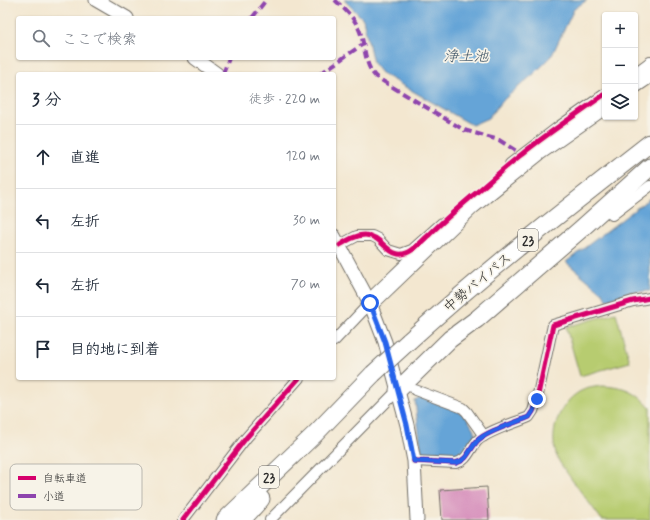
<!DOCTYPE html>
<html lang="ja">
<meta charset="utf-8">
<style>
:root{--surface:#fff;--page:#f2f2f3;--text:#1f2937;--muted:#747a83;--line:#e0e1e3}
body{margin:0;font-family:Mynerve,"Klee One",sans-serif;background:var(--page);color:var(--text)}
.controls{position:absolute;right:12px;top:12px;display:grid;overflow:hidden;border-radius:4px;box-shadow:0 1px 3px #0004}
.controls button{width:36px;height:36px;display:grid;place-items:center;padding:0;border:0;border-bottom:1px solid var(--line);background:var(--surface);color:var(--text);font:20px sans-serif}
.stop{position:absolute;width:12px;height:12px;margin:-9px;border:3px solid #2563eb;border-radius:50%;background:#fff}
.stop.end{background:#2563eb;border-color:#fff;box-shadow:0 1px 4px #0008}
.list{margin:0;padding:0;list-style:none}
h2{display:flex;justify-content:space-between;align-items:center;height:52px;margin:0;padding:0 16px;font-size:17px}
h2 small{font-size:13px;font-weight:400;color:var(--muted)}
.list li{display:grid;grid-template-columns:26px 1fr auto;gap:12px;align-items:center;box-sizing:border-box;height:64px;padding:0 16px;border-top:1px solid var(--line)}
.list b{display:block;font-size:15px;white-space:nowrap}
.list em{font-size:13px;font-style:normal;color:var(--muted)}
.icon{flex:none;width:22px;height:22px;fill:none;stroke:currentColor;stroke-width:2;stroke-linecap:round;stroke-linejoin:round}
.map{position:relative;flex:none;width:650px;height:520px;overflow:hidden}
.search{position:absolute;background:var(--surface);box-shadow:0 1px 3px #0004;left:16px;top:16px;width:320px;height:44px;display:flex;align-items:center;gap:10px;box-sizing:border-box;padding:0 14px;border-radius:4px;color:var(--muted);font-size:15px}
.panel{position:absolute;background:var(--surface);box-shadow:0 1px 3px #0004;left:16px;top:72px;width:320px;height:308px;border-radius:4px}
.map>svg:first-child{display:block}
.green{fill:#b7cc70;stroke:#717c4e}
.water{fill:#65a4d7;stroke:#486881}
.building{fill:#d790bc}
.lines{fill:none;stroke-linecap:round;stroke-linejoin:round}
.minor-casing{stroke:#716d65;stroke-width:12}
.tertiary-casing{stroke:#716d65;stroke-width:15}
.trunk-casing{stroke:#716d65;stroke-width:19}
.minor{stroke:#fff;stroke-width:10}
.tertiary{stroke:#fff;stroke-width:13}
.trunk{stroke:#fff;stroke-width:17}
.trunk-bridge-casing{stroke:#716d65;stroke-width:19;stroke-linecap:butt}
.trunk-bridge{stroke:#fff;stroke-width:17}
.quiet{stroke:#8e44ad;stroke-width:4;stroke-dasharray:8 4;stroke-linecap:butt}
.cycleway-casing{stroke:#f7f3e8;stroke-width:8}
.cycleway{stroke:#d6006c;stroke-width:5}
.route{stroke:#2563eb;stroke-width:5}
.labels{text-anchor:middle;stroke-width:3.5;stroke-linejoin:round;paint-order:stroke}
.shield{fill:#f7f3e8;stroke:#686764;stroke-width:1}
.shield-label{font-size:13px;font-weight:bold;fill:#2b2b2b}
.street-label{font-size:14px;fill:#2b2b2b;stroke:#f7f3e8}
.water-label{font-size:15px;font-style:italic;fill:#3f5567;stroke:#f7f3e8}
.key{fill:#f7f3e8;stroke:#bab7af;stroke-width:1}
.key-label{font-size:11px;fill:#2b2b2b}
</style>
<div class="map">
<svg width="650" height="520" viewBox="0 0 650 520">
<rect width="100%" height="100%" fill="#f7f3e8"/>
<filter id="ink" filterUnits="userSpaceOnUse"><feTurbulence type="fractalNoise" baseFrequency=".025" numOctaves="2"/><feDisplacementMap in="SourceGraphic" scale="8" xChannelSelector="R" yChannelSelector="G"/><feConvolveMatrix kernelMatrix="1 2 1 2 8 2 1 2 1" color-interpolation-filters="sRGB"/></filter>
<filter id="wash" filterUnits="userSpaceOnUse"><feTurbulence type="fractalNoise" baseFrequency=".012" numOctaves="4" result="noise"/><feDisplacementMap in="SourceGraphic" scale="16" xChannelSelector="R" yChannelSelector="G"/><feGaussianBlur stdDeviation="0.9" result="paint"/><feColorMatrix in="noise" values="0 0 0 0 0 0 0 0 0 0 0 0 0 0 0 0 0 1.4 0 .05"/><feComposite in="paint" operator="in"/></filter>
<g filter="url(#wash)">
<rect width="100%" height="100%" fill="#f3e7d0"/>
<g class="green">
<path d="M616 313 630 362 580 376 566 327Z"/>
<path d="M602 386C624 387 636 391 650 408V520H602C592 507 582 493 572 480 567 472 559 464 556 454 549 432 559 404 579 392 586 388 594 387 602 386Z"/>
</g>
<g class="water">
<path d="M344 0H587L574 9 551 57 536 72 501 102 488 118 472 125 381 73 373 63 363 19Z"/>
<path d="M650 198V291L631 292 607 300 603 293 566 262Z"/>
<path d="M420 398C431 402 456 408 464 415 469 420 473 428 476 434L466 450 461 455 455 458 422 456 415 401Z"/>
</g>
<g id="blocks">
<path class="building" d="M487 487 489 520H442L440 490Z"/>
</g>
</g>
<g filter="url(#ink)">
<use href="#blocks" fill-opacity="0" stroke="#716d65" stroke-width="1"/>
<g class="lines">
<defs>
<g id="minor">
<path d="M635 73 650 62"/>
<path d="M510 164 557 128 605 94"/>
<path d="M612 215 650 186"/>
<path d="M340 245 357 236H372L378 239 388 250 401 254 412 250 442 223"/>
<path d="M334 341 370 303"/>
<path d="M415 390 463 408 467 412 484 436"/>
<path d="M414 461 456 463C468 460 469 450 477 441 487 431 515 423 529 417L533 411 537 399 553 325 633 301 650 298"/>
<path d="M183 520 246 438 299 378"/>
<path d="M270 520 398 390"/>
</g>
<g id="tertiary">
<path d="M96 0 127 18"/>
<path d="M195 58 217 74"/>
<path d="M334 236 370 303 385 342 407 425 414 461 417 520"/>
</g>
<g id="trunk">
<path d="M635 84 650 74"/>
<path d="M370 303 472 205 538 152 605 105"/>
<path d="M409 341C486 271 568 207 650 143"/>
<path d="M398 390 450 339 477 319 581 229 650 167"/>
<path d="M225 520 315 434 373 374"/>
<path d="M242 520 261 499"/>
</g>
</defs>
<use href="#minor" class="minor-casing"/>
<use href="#tertiary" class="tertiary-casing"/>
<use href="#trunk" class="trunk-casing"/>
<use href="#minor" class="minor"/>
<use href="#tertiary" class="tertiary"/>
<use href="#trunk" class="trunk"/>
<defs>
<path id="trunk-bridge" d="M373 374 409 341"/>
</defs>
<use href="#trunk-bridge" class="trunk-bridge-casing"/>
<use href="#trunk-bridge" class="trunk-bridge"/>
<g class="quiet">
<path d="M335 0C343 8 353 16 358 27 366 43 363 64 376 77L464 130 499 140 521 154"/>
<path d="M252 18 266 0"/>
<path d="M223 74 229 58"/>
<path d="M320 74 363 44"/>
</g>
<defs>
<g id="cycleway">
<path d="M340 245C348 240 356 235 365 235 384 235 390 265 412 250 418 246 424 239 430 234 443 221 457 209 471 197 488 183 504 168 522 154 548 133 577 114 605 94"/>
<path d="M414 461 456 463C468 460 469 450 477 441 487 431 515 423 529 417L533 411 537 399 553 325 633 301 650 298"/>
<path d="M183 520 246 438 299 378"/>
</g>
</defs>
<use href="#cycleway" class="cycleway-casing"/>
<use href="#cycleway" class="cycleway"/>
</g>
</g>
<g class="lines" filter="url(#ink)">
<path class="route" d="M370 303 385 342 407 425 414 461 456 463C468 460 469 450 477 441 487 431 515 423 529 417L533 411 537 399"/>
</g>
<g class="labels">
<g class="shield">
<rect x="518" y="229" width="20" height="22" rx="3"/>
<rect x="259" y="466" width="20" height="22" rx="3"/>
</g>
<g class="shield-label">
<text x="528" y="245">23</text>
<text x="269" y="482">23</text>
</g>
<g class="street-label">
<text transform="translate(477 282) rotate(-40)" y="5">中勢バイパス</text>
</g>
<g class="water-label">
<text x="466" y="61">浄土池</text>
</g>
</g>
<rect x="10" y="464" width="132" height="46" rx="6" class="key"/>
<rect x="18" y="476" width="18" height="4" fill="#d6006c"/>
<rect x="18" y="494" width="18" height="4" fill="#8e44ad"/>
<g class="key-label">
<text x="43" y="482">自転車道</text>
<text x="43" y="500">小道</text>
</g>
</svg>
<div class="controls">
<button>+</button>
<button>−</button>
<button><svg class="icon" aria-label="layers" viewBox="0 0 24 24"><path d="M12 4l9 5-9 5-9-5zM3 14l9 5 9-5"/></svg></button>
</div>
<div class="stop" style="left:370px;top:303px"></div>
<div class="stop end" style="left:537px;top:399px"></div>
<div class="search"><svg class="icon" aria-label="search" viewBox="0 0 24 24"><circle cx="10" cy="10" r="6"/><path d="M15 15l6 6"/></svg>ここで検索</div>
<section class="panel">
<h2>3 分<small>徒歩 · 220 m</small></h2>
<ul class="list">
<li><svg class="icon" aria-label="ahead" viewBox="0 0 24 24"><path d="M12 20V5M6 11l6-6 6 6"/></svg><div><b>直進</b></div><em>120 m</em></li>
<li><svg class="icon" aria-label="left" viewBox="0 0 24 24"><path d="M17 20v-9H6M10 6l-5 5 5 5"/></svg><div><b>左折</b></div><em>30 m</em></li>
<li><svg class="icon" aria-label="left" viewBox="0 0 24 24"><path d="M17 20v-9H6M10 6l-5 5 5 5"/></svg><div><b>左折</b></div><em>70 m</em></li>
<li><svg class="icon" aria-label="arrive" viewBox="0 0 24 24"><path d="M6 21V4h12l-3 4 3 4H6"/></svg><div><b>目的地に到着</b></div></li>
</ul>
</section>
</div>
